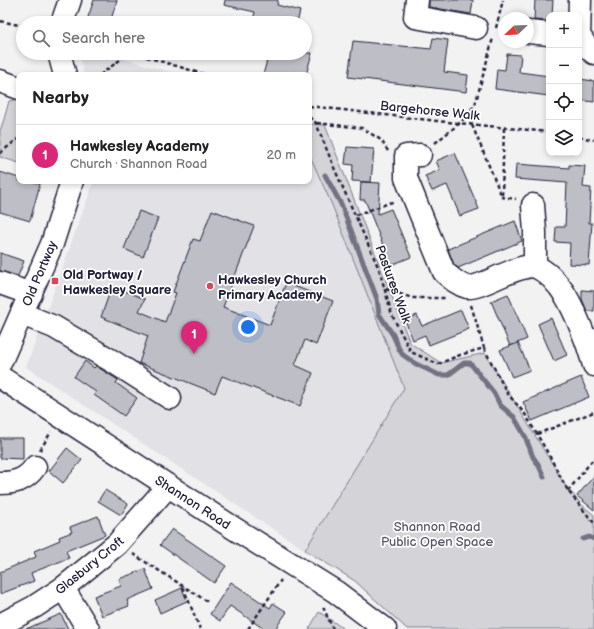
<!DOCTYPE html>
<meta charset="utf-8">
<style>
:root{--surface:#fff;--page:#f2f2f2;--text:#202124;--muted:#757577;--line:#e0e0e0;--accent:#db2777}
body{margin:0;font-family:"Balsamiq Sans",sans-serif;background:var(--page);color:var(--text)}
.controls{position:absolute;right:12px;top:12px;display:grid;overflow:hidden;border-radius:8px;box-shadow:0 2px 6px #0003}
.controls button{width:36px;height:36px;display:grid;place-items:center;padding:0;border:0;border-bottom:1px solid var(--line);background:var(--surface);color:var(--text);font:20px sans-serif}
.compass{position:absolute;left:498px;top:12px;width:36px;height:36px;border-radius:50%;background:var(--surface);box-shadow:0 2px 6px #0003;rotate:247deg}
.you{position:absolute;left:248px;top:327px;width:14px;height:14px;margin:-10px;border:3px solid #fff;border-radius:50%;background:#1a73e8;box-shadow:0 0 0 6px #1a73e833}
.badge{display:grid;place-items:center;width:26px;height:26px;border-radius:50%;background:var(--accent);color:#fff;font-size:13px;font-weight:700}
.pin{position:absolute;translate:-50% -33px;filter:drop-shadow(0 1px 2px #0008)}
.pin::after{content:'';position:absolute;top:21px;width:14px;height:12px;background:inherit;clip-path:polygon(0 0,100% 0,50% 100%)}
.list{margin:0;padding:0;list-style:none}
h2{display:flex;justify-content:space-between;align-items:center;height:52px;margin:0;padding:0 16px;font-size:17px}
h2 small{font-size:13px;font-weight:400;color:var(--muted)}
.list li{display:grid;grid-template-columns:26px 1fr auto;gap:12px;align-items:center;box-sizing:border-box;height:60px;padding:0 16px;border-top:1px solid var(--line)}
.list b{display:block;font-size:15px;white-space:nowrap}
.list p{margin:0;font-size:13px;white-space:nowrap;color:var(--muted)}
.list em{font-size:13px;font-style:normal;color:var(--muted)}
.icon{flex:none;width:22px;height:22px;fill:none;stroke:currentColor;stroke-width:2;stroke-linecap:round;stroke-linejoin:round}
.map{position:relative;flex:none;width:594px;height:629px;overflow:hidden}
.search{position:absolute;background:var(--surface);box-shadow:0 2px 6px #0003;left:16px;top:16px;width:296px;height:44px;display:flex;align-items:center;gap:10px;box-sizing:border-box;padding:0 14px;border-radius:22px;color:var(--muted);font-size:15px}
.panel{position:absolute;background:var(--surface);box-shadow:0 2px 6px #0003;left:16px;top:72px;width:296px;height:112px;border-radius:8px}
.map>svg:first-child{display:block}
.built{fill:#e2e2e6}
.green{fill:#d3d3d8;stroke:#7a7a8a}
.lines{fill:none;stroke-linecap:round;stroke-linejoin:round}
.stream{stroke:#727282;stroke-width:5}
.building{fill:#bebec6;stroke:#22223b}
.minor-casing{stroke:#22223b;stroke-width:25}
.path{stroke:#22223b;stroke-width:2.5;stroke-dasharray:4 3;stroke-linecap:butt}
.minor{stroke:#fff;stroke-width:22}
.poi-dot{fill:#d1495b;stroke:#fff;stroke-width:1.5}
.labels{text-anchor:middle;stroke-width:3.5;stroke-linejoin:round;paint-order:stroke}
.street-label{font-size:13px;fill:#22223b;stroke:#fff}
.poi-label{font-size:13px;font-weight:bold;fill:#22223b;stroke:#fff;text-anchor:start}
.park-label{font-size:13px;fill:#57576a;stroke:#fff}
</style>
<div class="map">
<svg width="594" height="629" viewBox="0 0 594 629">
<rect width="100%" height="100%" fill="#f2f2f3"/>
<filter id="ink" filterUnits="userSpaceOnUse"><feTurbulence type="fractalNoise" baseFrequency=".025" numOctaves="2"/><feDisplacementMap in="SourceGraphic" scale="8" xChannelSelector="R" yChannelSelector="G"/><feConvolveMatrix kernelMatrix="1 2 1 2 8 2 1 2 1" color-interpolation-filters="sRGB"/></filter>
<g filter="url(#ink)">
<g class="built">
<path d="M79 53H103L182 75H84Z"/>
<path d="M309 154 332 205 404 388 305 550 26 367 94 181H309Z"/>
</g>
<g class="green">
<path d="M19 99V163L0 157V131L4 119 9 101Z"/>
<path d="M309 124 325 125 410 343 441 363 485 353 565 485 582 505 594 515V629H407L355 581 305 550 404 388 332 205 309 154Z"/>
<path d="M319 612 344 629H309Z"/>
</g>
<g class="lines">
<g class="stream">
<path d="M325 175 341 204 377 299 379 314 393 335 399 349 403 355 416 364 439 375H448L464 363H470L494 393 500 405 514 417 525 436 533 457 538 464 544 477"/>
<path d="M583 539 589 537 594 539"/>
</g>
</g>
<g class="building">
<path d="M94 0H117L110 23H86Z"/>
<path d="M225 0H278L277 5 300 11 297 23H252L255 12 224 5Z"/>
<path d="M429 0H473L471 14 429 7Z"/>
<path d="M535 0H553L552 15H549V21L534 20Z"/>
<path d="M433 38 448 40 444 72 468 75 466 92 348 77 353 41 431 49Z"/>
<path d="M269 53H312L306 75H263Z"/>
<path d="M507 54 521 55 519 72 549 76V96L495 89 497 69 505 70Z"/>
<path d="M579 79 594 81V102L579 100Z"/>
<path d="M347 147 374 149 371 182 352 181 353 165 345 164Z"/>
<path d="M455 153 479 209 460 216 447 185 432 191 425 176 440 170 436 161Z"/>
<path d="M516 164 569 168V165L585 166 583 187 591 188 589 223H592L589 265 569 264 570 243 555 242 556 227H565L567 183 515 179Z"/>
<path d="M0 172 19 178V181H30L40 184 30 221 0 212Z"/>
<path d="M361 182 380 183 378 214 391 209 411 257 391 265 365 200H360Z"/>
<path d="M212 210 254 226 223 307 270 325 286 283 333 301 316 345 305 340 295 365 313 373 300 406 222 376 215 393 139 363 148 336 101 317 112 286 145 299 139 311 165 322 176 293 173 292 193 239 200 241Z"/>
<path d="M139 211 158 218 143 257 124 249Z"/>
<path d="M515 221 522 241 458 268 454 265 448 249Z"/>
<path d="M0 253 24 261 18 276 0 271Z"/>
<path d="M582 290 594 291V311H587L582 299Z"/>
<path d="M508 294 527 339 510 346 491 301Z"/>
<path d="M461 310 469 329 429 345 425 335 413 340 405 320 417 315 422 326Z"/>
<path d="M551 318 567 355 554 361 538 324Z"/>
<path d="M518 343 530 370 512 377 500 350Z"/>
<path d="M85 361 94 368 96 366 118 380 116 383 137 398 124 416 94 395 96 392 74 377Z"/>
<path d="M581 377 589 397 532 421 523 402Z"/>
<path d="M0 438H23V459L0 458Z"/>
<path d="M67 448 82 460 63 483 49 471Z"/>
<path d="M594 476V510L577 496Z"/>
<path d="M105 490 128 504 121 515 98 501Z"/>
<path d="M98 516 105 535 66 551 69 558 31 573 34 581 0 594V572L36 557 34 551 60 540 59 537 72 532 70 527Z"/>
<path d="M172 529 226 566 214 583 160 545Z"/>
<path d="M145 569 153 589 127 600 129 606 102 616 94 596 121 586 119 579Z"/>
<path d="M231 582 270 608 273 603 287 612 275 629H264L230 606 220 621 210 614Z"/>
<path d="M182 588 187 601 160 613 155 600Z"/>
<path d="M61 614 68 629H26Z"/>
</g>
<g class="lines">
<defs>
<g id="minor">
<path d="M417 0 415 17 476 28"/>
<path d="M580 0 579 35 586 46 594 53"/>
<path d="M62 23 70 0"/>
<path d="M528 32 549 34"/>
<path d="M59 53 65 75"/>
<path d="M0 81 19 88"/>
<path d="M420 155 406 156V178L444 272C451 278 458 285 467 287 481 289 514 265 535 266"/>
<path d="M533 205 535 232V266C564 280 576 315 587 343L594 340"/>
<path d="M0 283 31 294"/>
<path d="M22 314 54 327 112 361 170 398"/>
<path d="M587 343 594 365"/>
<path d="M0 363 52 244 72 181"/>
<path d="M0 377 235 529 336 592 385 629"/>
<path d="M0 483C15 483 26 480 35 467"/>
<path d="M63 588 88 629"/>
<path d="M2 629 0 625 34 607 63 588 117 544 168 486"/>
</g>
</defs>
<use href="#minor" class="minor-casing"/>
<g class="path">
<path d="M0 21 23 26"/>
<path d="M496 28 503 0"/>
<path d="M133 53 207 75"/>
<path d="M100 75 129 53"/>
<path d="M309 106 437 121 549 132"/>
<path d="M309 117 316 123 335 170 379 269 392 315 411 352 438 364 460 355 484 348 507 393 525 414 549 455 568 491 594 523"/>
<path d="M317 123 362 128 381 140 388 151"/>
<path d="M472 125 502 197 516 199"/>
<path d="M579 137 594 140"/>
<path d="M435 143 460 123 475 105 493 38"/>
<path d="M0 153 19 138"/>
<path d="M502 195 504 128"/>
<path d="M356 215 395 201"/>
<path d="M386 289 412 298H445"/>
<path d="M471 305 484 348"/>
<path d="M537 434 594 412"/>
<path d="M40 450 51 432"/>
<path d="M568 491 594 458"/>
<path d="M133 554 208 602"/>
<path d="M183 587 200 629"/>
<path d="M323 607 333 629"/>
<path d="M248 629 281 580"/>
</g>
<use href="#minor" class="minor"/>
</g>
</g>
<g class="poi-dot">
<rect x="51" y="277" width="8" height="8" rx="2"/>
<circle cx="210" cy="286" r="4"/>
</g>
<g class="labels">
<g class="street-label">
<text transform="translate(430 110) rotate(6)" y="5">Bargehorse Walk</text>
<text transform="translate(39 273) rotate(-67)" y="5">Old Portway</text>
<text transform="translate(394 284) rotate(70)" y="5">Pastures Walk</text>
<text transform="translate(193 502) rotate(33)" y="5">Shannon Road</text>
<text transform="translate(89 565) rotate(-39)" y="5">Glasbury Croft</text>
</g>
<g class="poi-label">
<text x="63" y="279">Old Portway /<tspan x="63" dy="15">Hawkesley Square</tspan></text>
<text x="218" y="284">Hawkesley Church<tspan x="218" dy="15">Primary Academy</tspan></text>
</g>
<g class="park-label">
<text x="437" y="531">Shannon Road<tspan x="437" dy="15">Public Open Space</tspan></text>
</g>
</g>
</svg>
<div class="controls">
<button>+</button>
<button>−</button>
<button><svg class="icon" aria-label="locate" viewBox="0 0 24 24"><circle cx="12" cy="12" r="6"/><path d="M12 2v4M12 18v4M2 12h4M18 12h4"/></svg></button>
<button><svg class="icon" aria-label="layers" viewBox="0 0 24 24"><path d="M12 4l9 5-9 5-9-5zM3 14l9 5 9-5"/></svg></button>
</div>
<svg class="compass" viewBox="-18 -18 36 36"><path d="M0-13l5 13h-10z" fill="#e53935"/><path d="M0 13l5-13h-10z" fill="#757577"/></svg>
<div class="you"></div>
<div class="pin badge" style="left:194px;top:354px">1</div>
<div class="search"><svg class="icon" aria-label="search" viewBox="0 0 24 24"><circle cx="10" cy="10" r="6"/><path d="M15 15l6 6"/></svg>Search here</div>
<section class="panel">
<h2>Nearby<small></small></h2>
<ul class="list">
<li><span class="badge">1</span><div><b>Hawkesley Academy</b><p>Church · Shannon Road</p></div><em>20 m</em></li>
</ul>
</section>
</div>
